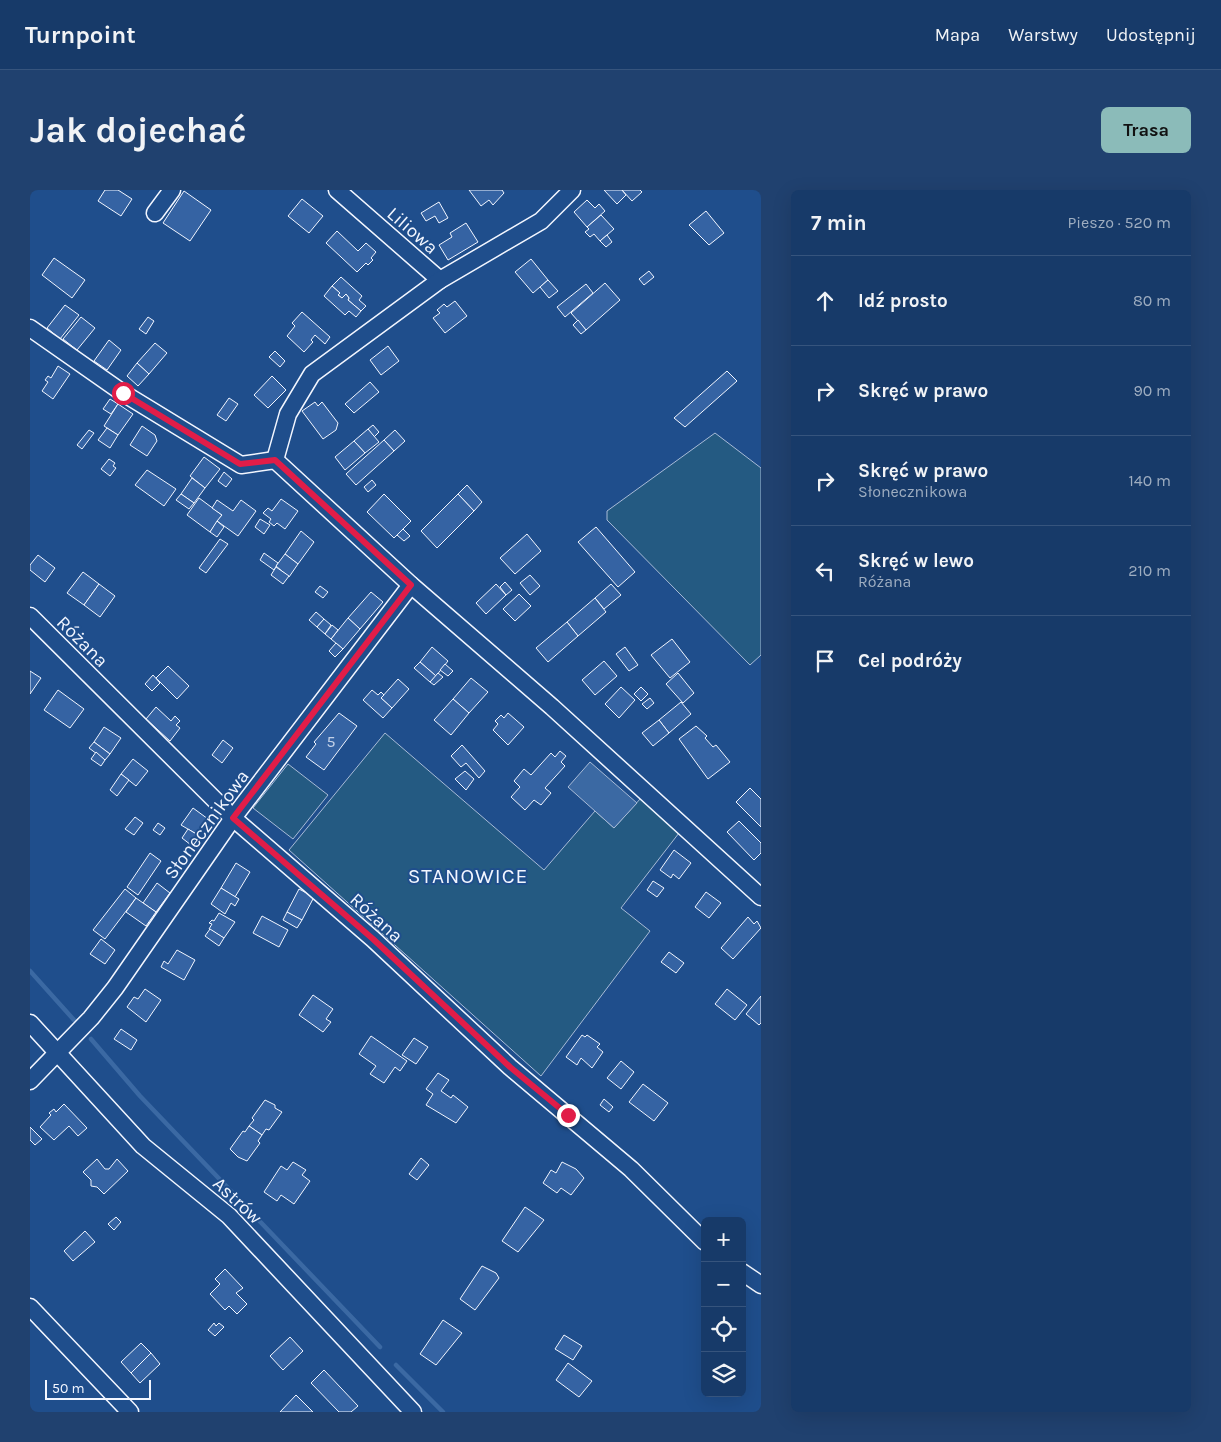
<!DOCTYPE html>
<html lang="pl">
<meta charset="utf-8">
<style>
:root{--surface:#173a69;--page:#20416f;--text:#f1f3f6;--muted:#9eadc0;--line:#36547d;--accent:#8bbbb9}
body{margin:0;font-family:Karla,sans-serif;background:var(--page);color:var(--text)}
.controls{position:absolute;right:15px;bottom:15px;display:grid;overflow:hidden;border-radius:8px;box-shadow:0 5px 20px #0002}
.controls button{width:45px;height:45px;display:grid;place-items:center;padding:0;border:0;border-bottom:1px solid var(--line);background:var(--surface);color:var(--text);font:25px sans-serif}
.scale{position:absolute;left:15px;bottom:12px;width:106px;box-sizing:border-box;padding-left:5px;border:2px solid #f2f6ff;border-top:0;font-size:14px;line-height:18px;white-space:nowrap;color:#f2f6ff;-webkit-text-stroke:4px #1f4e8c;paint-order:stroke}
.stop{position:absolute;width:15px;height:15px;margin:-11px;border:4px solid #e11d48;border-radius:50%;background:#fff}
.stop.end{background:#e11d48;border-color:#fff;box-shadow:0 1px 5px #0008}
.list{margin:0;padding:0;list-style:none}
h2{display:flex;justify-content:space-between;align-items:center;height:65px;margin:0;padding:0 20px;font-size:21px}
h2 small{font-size:16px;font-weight:400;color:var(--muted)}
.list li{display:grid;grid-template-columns:32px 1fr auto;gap:15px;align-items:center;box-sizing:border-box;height:90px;padding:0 20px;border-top:1px solid var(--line)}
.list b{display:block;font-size:19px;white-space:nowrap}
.list p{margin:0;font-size:16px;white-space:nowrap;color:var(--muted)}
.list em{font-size:16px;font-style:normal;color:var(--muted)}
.icon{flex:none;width:28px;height:28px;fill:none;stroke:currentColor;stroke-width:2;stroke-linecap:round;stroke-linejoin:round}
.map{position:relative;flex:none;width:731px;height:1222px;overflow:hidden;border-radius:8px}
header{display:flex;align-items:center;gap:30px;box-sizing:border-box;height:70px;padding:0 25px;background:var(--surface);border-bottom:1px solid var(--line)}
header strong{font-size:24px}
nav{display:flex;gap:28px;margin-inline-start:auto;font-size:18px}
.intro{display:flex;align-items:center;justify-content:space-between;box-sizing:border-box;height:120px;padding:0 30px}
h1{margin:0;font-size:35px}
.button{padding:12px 22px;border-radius:8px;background:var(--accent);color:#111;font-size:18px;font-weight:700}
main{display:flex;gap:30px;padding:0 30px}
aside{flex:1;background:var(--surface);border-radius:8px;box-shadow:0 5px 20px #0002}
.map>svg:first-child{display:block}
.green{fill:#245a82;stroke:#a8bbd7}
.water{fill:#3b69a3;stroke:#a8bbd7}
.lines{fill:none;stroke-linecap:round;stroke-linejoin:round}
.stream{stroke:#3b69a3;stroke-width:4.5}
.building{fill:#3563a3;stroke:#f2f6ff}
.minor-casing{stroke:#f2f6ff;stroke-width:19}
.minor{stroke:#1f4e8c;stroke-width:16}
.route{stroke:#e11d48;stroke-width:6}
.labels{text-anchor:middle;stroke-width:4;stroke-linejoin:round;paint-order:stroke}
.number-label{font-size:16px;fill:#c3d1e8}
.street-label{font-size:19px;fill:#f2f6ff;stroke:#1f4e8c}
.quarter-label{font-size:21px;letter-spacing:1px;fill:#f2f6ff;stroke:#1f4e8c}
</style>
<header>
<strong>Turnpoint</strong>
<nav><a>Mapa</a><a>Warstwy</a><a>Udostępnij</a></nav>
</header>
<div class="intro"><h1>Jak dojechać</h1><a class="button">Trasa</a></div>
<main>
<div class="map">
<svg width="731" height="1222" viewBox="0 0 731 1222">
<rect width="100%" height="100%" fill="#1f4e8c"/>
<g class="green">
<path d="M685 243 731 278V465L720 475 577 330V321Z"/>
<path d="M355 543 514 680 565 621 584 638 611 608 649 643 591 718 620 741 511 886 259 660Z"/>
<path d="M258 574 298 605 263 649 223 618Z"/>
</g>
<path class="water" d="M560 572 607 613 584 638 538 597Z"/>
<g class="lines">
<g class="stream">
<path d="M0 781 44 830"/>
<path d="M61 849 110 906 350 1157"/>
<path d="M366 1175 413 1222"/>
</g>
</g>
<g class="building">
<path d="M75 0H88L102 9 91 26 68 11Z"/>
<path d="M439 0H472L474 3 463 15 459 10 451 16Z"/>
<path d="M574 0H592L596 5 587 14Z"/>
<path d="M592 0H610L612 2 602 11Z"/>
<path d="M154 1 181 20 160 51 133 33Z"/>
<path d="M272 9 293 26 279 43 258 26Z"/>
<path d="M557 10 565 18 569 14 575 21 557 37 544 22Z"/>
<path d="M409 12 418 28 409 33 405 26 396 31 391 23Z"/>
<path d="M676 21 694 43 679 55 659 35Z"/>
<path d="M571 25 584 39 570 51 564 44 560 47 555 42 559 39 557 37Z"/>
<path d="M436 33 448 52 418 70 409 55 422 47 420 43Z"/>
<path d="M307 41 328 61 336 53 346 62 341 68 343 70 338 75 336 73 327 82 296 53Z"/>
<path d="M577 45 582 52 576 57 570 51Z"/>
<path d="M24 68 55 90 42 108 12 85Z"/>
<path d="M501 69 518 90 503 103 485 82Z"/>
<path d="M619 81 624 87 614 95 609 89Z"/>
<path d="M311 87 332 106 329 110 336 116 331 121 318 110 319 108 316 104 312 108 308 105 310 103 302 96Z"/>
<path d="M518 90 528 101 519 108 510 97Z"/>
<path d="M575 93 590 110 556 140 541 123Z"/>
<path d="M556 94 563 103 535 127 527 117Z"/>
<path d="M302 96 310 103 308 105 312 108 316 104 319 108 318 110 331 121 326 127 319 121 315 125 294 106Z"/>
<path d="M425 111 437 126 415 143 403 128 410 123 407 120 414 114 417 117Z"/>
<path d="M35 115 49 125 30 149 17 138Z"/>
<path d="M272 122 300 147 295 154 285 145 281 150 283 152 274 162 257 146 265 136 262 133Z"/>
<path d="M51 127 65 138 47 160 33 149Z"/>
<path d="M118 127 124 131 116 144 109 139Z"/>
<path d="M548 130 556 140 551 144 543 135Z"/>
<path d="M79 150 91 160 77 180 64 171Z"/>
<path d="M125 153 137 163 119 184 107 173Z"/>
<path d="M358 156 369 171 351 185 340 170Z"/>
<path d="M245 161 255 171 250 177 239 167Z"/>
<path d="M107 173 119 184 108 196 97 186Z"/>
<path d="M28 176 40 184 23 209 12 201 18 192 15 190 18 186 21 188Z"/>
<path d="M697 181 707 191 655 237 644 228Z"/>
<path d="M242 186 256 200 238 218 224 205Z"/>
<path d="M340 192 349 202 324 223 315 214Z"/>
<path d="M199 208 208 214 196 231 187 225Z"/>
<path d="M80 209 88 214 81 224 73 219Z"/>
<path d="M285 212 288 216 292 212 308 233 306 240 293 249 272 221Z"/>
<path d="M88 214 103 224 88 245 74 236Z"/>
<path d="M343 235 349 242 344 247 338 239Z"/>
<path d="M112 236 125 245 127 251 117 266 100 255Z"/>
<path d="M77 238 88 245 80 258 68 250Z"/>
<path d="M338 239 349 252 335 263 324 251Z"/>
<path d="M59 240 64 243 52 259 47 255Z"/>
<path d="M365 240 375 251 364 261 354 250Z"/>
<path d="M354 250 364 261 326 295 316 284Z"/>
<path d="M324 251 335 263 315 280 305 267Z"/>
<path d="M174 267 190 279 175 298 160 286Z"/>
<path d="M79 269 85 273 83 276 86 278 80 286 71 279Z"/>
<path d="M117 280 146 299 134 316 105 295Z"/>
<path d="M194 282 202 289 196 297 188 291Z"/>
<path d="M162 288 175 298 164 313 151 304Z"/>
<path d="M342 290 346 295 338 302 334 297Z"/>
<path d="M437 295 452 312 444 321 428 304Z"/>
<path d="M151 304 164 313 159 319 146 310Z"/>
<path d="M354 304 381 331 364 348 337 322Z"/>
<path d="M428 304 444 321 407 358 391 341Z"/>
<path d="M169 308 192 325 180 342 157 325Z"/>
<path d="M251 309 268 321 255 339 247 333 244 336 239 332 241 329 233 323 238 318 242 321Z"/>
<path d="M187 310 203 321 211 310 226 321 208 346 187 331 192 325 182 318Z"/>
<path d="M230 329 240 335 234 344 225 337Z"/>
<path d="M187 331 194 337 187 347 180 342Z"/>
<path d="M566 337 605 382 588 397 548 352Z"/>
<path d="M373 339 380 346 374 351 367 345Z"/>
<path d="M271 341 284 352 268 374 255 364Z"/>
<path d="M497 344 511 361 485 384 470 368Z"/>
<path d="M190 349 198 354 176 383 169 378Z"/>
<path d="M234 363 248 373 244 380 230 370Z"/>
<path d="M255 364 268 374 259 387 246 376Z"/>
<path d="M8 365 25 378 15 392 0 380V375Z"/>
<path d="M246 377 259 386 253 394 241 385Z"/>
<path d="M53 382 69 394 54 415 37 403Z"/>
<path d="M500 385 510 396 500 405 490 393Z"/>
<path d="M475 392 482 400 476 405 470 397Z"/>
<path d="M69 394 85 406 70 427 54 415Z"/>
<path d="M466 394 476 405 456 424 446 413Z"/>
<path d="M581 394 591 405 574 419 565 408Z"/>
<path d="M290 396 298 402 293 408 285 402Z"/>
<path d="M341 402 353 412 330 439 318 428Z"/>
<path d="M489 404 501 416 485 431 473 419Z"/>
<path d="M565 408 576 422 548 446 537 432Z"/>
<path d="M286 422 294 429 287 437 279 430Z"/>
<path d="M318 428 330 439 313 459 301 449Z"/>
<path d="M294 429 301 435 295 444 287 437Z"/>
<path d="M537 432 548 446 518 472 506 458Z"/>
<path d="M302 435 308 440 301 449 295 444Z"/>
<path d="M642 449 660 472 640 488 621 465Z"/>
<path d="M306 453 313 459 305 467 299 461Z"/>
<path d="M402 457 418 471 406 486 390 472Z"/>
<path d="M595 457 608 475 599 481 586 464Z"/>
<path d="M574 471 587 486 565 505 552 490Z"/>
<path d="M390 472 406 486 400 492 384 478Z"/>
<path d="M415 474 423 481 418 486 410 480Z"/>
<path d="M138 476 159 496 147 509 126 488Z"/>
<path d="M0 481 11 488 0 504Z"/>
<path d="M408 483 413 487 404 495 400 492Z"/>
<path d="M648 483 664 503 653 513 636 494Z"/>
<path d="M123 485 130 493 122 501 115 494Z"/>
<path d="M441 488 458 502 439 523 423 509Z"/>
<path d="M368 489 379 499 362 518 351 508Z"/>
<path d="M591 497 605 510 589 528 575 514Z"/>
<path d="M611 497 618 504 611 511 604 504Z"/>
<path d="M28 500 54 519 40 538 14 520Z"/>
<path d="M342 500 348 505 351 502 354 505 351 508 362 518 353 528 333 510Z"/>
<path d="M620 508 624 513 617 519 612 514Z"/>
<path d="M423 509 439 523 421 545 404 530Z"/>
<path d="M651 512 661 524 639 543 629 530Z"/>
<path d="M126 517 141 531 145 526 150 531 146 535 150 538 140 551 116 529Z"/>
<path d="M309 523 327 536 294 580 276 567 286 554 284 552Z"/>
<path d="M478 523 494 537 478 555 463 540 468 534 465 531 471 525 474 528Z"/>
<path d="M629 530 639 543 623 556 612 543Z"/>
<path d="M666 536 677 546 675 548 683 557 686 555 700 572 678 589 649 549Z"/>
<path d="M74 537 91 548 80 564 64 552Z"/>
<path d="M193 550 203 558 192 573 182 565Z"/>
<path d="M64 552 80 564 75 570 59 558Z"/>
<path d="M432 555 455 581 449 588 436 573 431 577 421 566Z"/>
<path d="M530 561 536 566 531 572 535 576 515 598 521 603 511 615 504 610 495 620 481 607 490 597 484 591 494 579 501 585 521 563 525 567Z"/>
<path d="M66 562 75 570 71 576 61 569Z"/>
<path d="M103 569 118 581 106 596 91 584Z"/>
<path d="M435 581 444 589 436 600 425 589Z"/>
<path d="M91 584 99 590 87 606 80 600Z"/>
<path d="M720 598 731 609V637L706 612Z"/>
<path d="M163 618 178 629 168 645 151 635Z"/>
<path d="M105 627 113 633 104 645 95 639Z"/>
<path d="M709 631 731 653V663L724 670 697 642Z"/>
<path d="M128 633 135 638 130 645 123 640Z"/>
<path d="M158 639 168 645 161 655 152 648Z"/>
<path d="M644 660 661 673 649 689 643 684 641 688 630 680Z"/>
<path d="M120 663 131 671 108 705 97 697Z"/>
<path d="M206 673 220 682 205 707 191 698Z"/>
<path d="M623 691 634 698 627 707 617 700Z"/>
<path d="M127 693 140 703 126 722 113 713Z"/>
<path d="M191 698 209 709 205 716 201 713 195 724 181 714Z"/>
<path d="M95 699 106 708 75 749 63 740Z"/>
<path d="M269 699 284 707 272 730 257 722Z"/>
<path d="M676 702 691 713 679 728 665 717Z"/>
<path d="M106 708 126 722 116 736 96 722Z"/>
<path d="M257 722 272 730 267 738 253 730Z"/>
<path d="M189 723 205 732 194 748 179 739 182 734 179 733 182 730 184 731Z"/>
<path d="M232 726 258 740 249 757 223 743Z"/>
<path d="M718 727 724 734 727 731 731 738 703 769 691 758Z"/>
<path d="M180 739 194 748 189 756 175 746Z"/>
<path d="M71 749 85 760 75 774 60 764Z"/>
<path d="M147 760 165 770 154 790 131 777 134 771 138 774Z"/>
<path d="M639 762 654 773 646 783 631 772Z"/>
<path d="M115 799 131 810 116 832 97 817 104 807 108 809Z"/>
<path d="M697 799 717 815 705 830 685 814Z"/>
<path d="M283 805 303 819 296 829 301 832 293 842 269 825Z"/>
<path d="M731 806V833L729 835 716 824Z"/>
<path d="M91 839 107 850 101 860 84 849Z"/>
<path d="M552 845 555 847 557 845 570 854 567 857 573 862 562 878 551 868 547 875 536 867Z"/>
<path d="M341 846 377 871 370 881 365 877 354 893 340 884 346 876 329 864Z"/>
<path d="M384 848 398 857 386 874 372 865Z"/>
<path d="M591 871 604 882 591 899 577 888Z"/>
<path d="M408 883 419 890 411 901 421 908 423 905 438 917 426 933 396 915 403 904 396 899Z"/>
<path d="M613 894 638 913 624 931 599 912Z"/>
<path d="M574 909 583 917 579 922 570 915Z"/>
<path d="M235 910 245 915V918L252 922 239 940 236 939 232 945 219 936 224 930 222 928Z"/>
<path d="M34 914 57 938 48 946 39 936 24 950 10 937 21 925 19 923 24 919 26 922Z"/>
<path d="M219 936 232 945 228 951 230 953 217 971 208 967 200 959 213 941 215 942Z"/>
<path d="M0 937 12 949 5 955 0 950Z"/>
<path d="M391 968 399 975 387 990 379 984Z"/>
<path d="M67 969 75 979H79L87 969 98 981 74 1004 67 997 61 996V990L53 982Z"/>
<path d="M263 972 276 980 272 985 280 991 264 1014 251 1005 247 1011 234 1002 251 976 257 980Z"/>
<path d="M532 972 546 979 554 988 541 1005 531 998 527 1003 513 993 521 980 526 983Z"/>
<path d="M495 1017 514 1030 488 1062 472 1051Z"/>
<path d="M86 1027 91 1032 84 1040 78 1034Z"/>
<path d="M55 1041 65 1052 43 1071 34 1061Z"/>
<path d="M452 1076 466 1083 469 1088 445 1120 430 1109Z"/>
<path d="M195 1079 213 1098 206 1103 217 1114 207 1124 199 1116 195 1120 180 1104 190 1094 185 1089Z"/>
<path d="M413 1130 432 1143 406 1175 390 1164Z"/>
<path d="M184 1133 186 1136 189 1133 194 1137 185 1146 178 1140Z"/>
<path d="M534 1145 552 1156 543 1170 525 1159Z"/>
<path d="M260 1147 273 1161 253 1180 240 1166Z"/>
<path d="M111 1153 121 1163 101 1183 91 1172Z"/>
<path d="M121 1163 130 1174 110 1193 101 1183Z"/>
<path d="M538 1173 562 1191 549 1207 526 1190Z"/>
<path d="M294 1180 328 1216 321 1222H309L281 1193Z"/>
<path d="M266 1205 283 1222H250Z"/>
</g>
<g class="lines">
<defs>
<g id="minor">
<path d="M307 0 410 90"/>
<path d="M125 23 142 0"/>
<path d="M0 138 93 203 211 275 245 270 381 395 522 517 731 707"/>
<path d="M245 270 258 224 282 184 410 90 511 31 542 0"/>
<path d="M0 426 203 628 343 749 480 877 601 979 675 1052"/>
<path d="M0 833 113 956 199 1026 383 1222"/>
<path d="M0 891 61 828 85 798 203 628 381 395"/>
<path d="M712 1082 731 1095"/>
<path d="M0 1117 100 1222"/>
</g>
</defs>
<use href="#minor" class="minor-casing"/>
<use href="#minor" class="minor"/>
</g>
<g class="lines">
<path class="route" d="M93 203 210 274 245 270 381 395 203 628 343 749 480 877 538 925"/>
</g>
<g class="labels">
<g class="number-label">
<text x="301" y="557">5</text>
</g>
<g class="street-label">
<text transform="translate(383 40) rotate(41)" y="7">Liliowa</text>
<text transform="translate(53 451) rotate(45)" y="7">Różana</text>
<text transform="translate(176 634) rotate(-54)" y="7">Słonecznikowa</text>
<text transform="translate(347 727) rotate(42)" y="7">Różana</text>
<text transform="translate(208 1010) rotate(43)" y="7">Astrów</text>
</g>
<g class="quarter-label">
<text x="438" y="693">STANOWICE</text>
</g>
</g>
</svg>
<div class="controls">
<button>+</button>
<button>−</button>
<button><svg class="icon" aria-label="locate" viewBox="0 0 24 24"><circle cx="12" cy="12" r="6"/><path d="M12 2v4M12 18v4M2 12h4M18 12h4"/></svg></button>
<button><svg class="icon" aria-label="layers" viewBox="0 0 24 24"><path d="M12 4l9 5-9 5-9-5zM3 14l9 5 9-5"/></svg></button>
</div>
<div class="scale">50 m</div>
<div class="stop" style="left:93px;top:203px"></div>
<div class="stop end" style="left:538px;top:925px"></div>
</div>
<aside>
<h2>7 min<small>Pieszo · 520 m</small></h2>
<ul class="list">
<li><svg class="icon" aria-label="ahead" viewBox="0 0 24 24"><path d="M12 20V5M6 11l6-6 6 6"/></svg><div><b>Idź prosto</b></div><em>80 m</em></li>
<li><svg class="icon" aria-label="right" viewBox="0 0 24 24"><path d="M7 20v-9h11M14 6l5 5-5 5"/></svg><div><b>Skręć w prawo</b></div><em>90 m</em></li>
<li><svg class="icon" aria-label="right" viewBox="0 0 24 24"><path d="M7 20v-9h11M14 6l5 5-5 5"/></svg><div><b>Skręć w prawo</b><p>Słonecznikowa</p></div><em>140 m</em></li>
<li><svg class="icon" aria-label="left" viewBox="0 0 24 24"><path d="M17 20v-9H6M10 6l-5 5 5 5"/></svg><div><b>Skręć w lewo</b><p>Różana</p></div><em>210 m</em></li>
<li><svg class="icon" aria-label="arrive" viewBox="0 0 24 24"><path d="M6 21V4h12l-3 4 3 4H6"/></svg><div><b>Cel podróży</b></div></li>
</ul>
</aside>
</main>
